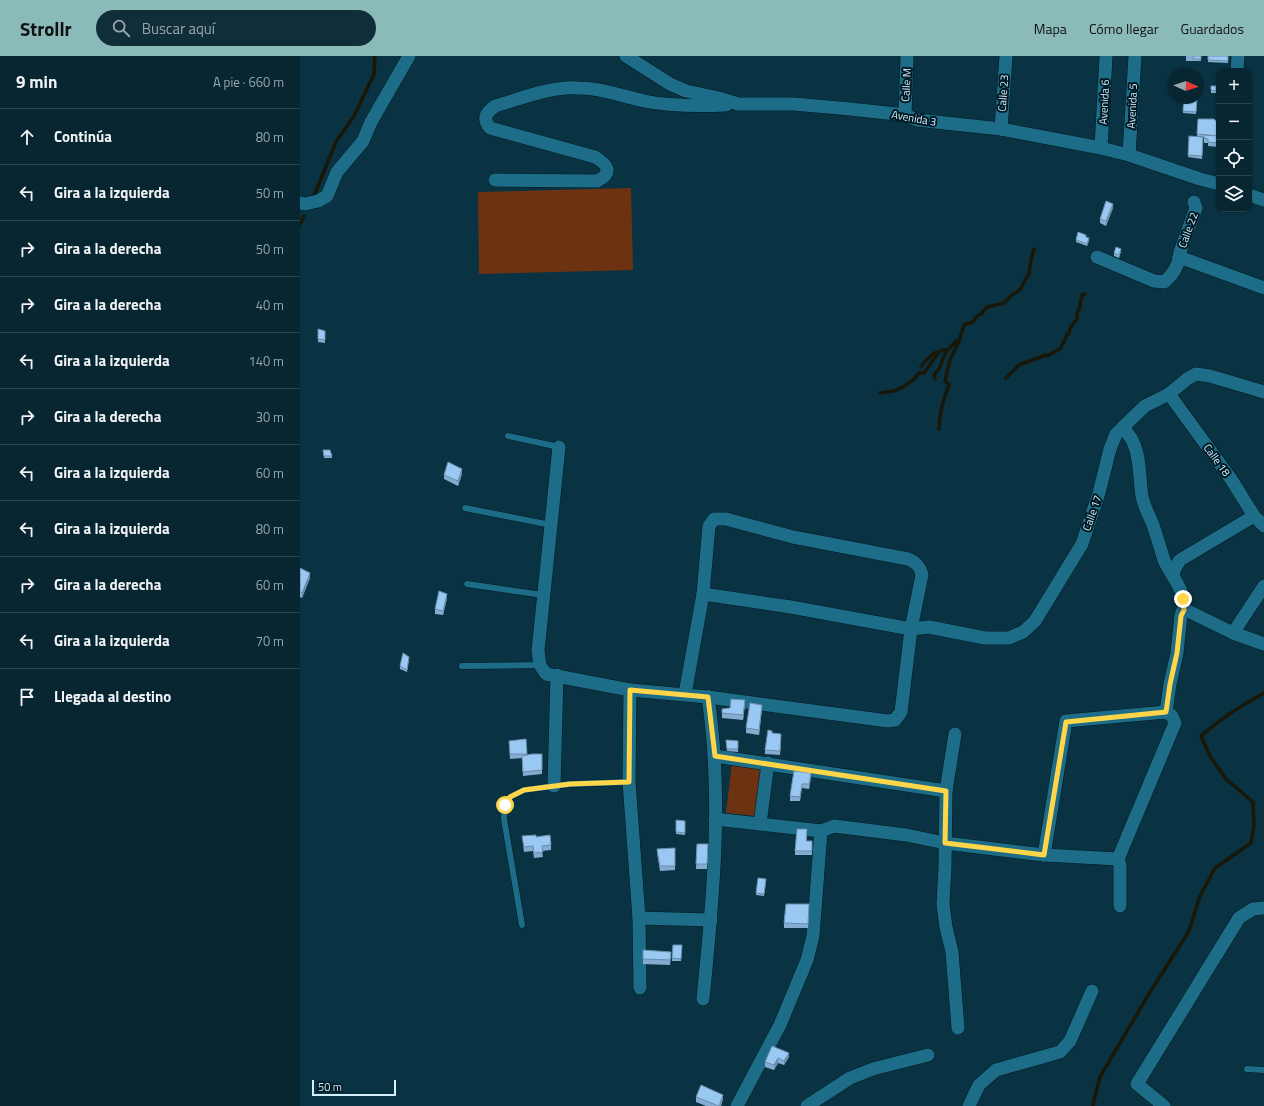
<!DOCTYPE html>
<html lang="es">
<meta charset="utf-8">
<style>
:root{--surface:#072632;--page:#102e3a;--text:#f1f3f6;--muted:#98a5ac;--line:#28434d;--accent:#8bbbb9}
body{margin:0;font-family:"Titillium Web",sans-serif;background:var(--page);color:var(--text)}
.controls{position:absolute;right:12px;top:12px;display:grid;overflow:hidden;border-radius:8px;box-shadow:0 1px 3px #0004}
.controls button{width:36px;height:36px;display:grid;place-items:center;padding:0;border:0;border-bottom:1px solid var(--line);background:var(--surface);color:var(--text);font:20px sans-serif}
.compass{position:absolute;left:868px;top:12px;width:36px;height:36px;border-radius:50%;background:var(--surface);box-shadow:0 1px 3px #0004;rotate:93deg}
.scale{position:absolute;left:12px;bottom:10px;width:84px;box-sizing:border-box;padding-left:4px;border:2px solid #d3effc;border-top:0;font-size:11px;line-height:14px;white-space:nowrap;color:#d3effc;-webkit-text-stroke:3px #001a25;paint-order:stroke}
.stop{position:absolute;width:12px;height:12px;margin:-9px;border:3px solid #ffd54a;border-radius:50%;background:#fff}
.stop.end{background:#ffd54a;border-color:#fff;box-shadow:0 1px 4px #0008}
.list{margin:0;padding:0;list-style:none}
h2{display:flex;justify-content:space-between;align-items:center;height:52px;margin:0;padding:0 16px;font-size:17px}
h2 small{font-size:13px;font-weight:400;color:var(--muted)}
.list li{display:grid;grid-template-columns:26px 1fr auto;gap:12px;align-items:center;box-sizing:border-box;height:56px;padding:0 16px;border-top:1px solid var(--line)}
.list b{display:block;font-size:15px;white-space:nowrap}
.list em{font-size:13px;font-style:normal;color:var(--muted)}
.icon{flex:none;width:22px;height:22px;fill:none;stroke:currentColor;stroke-width:2;stroke-linecap:round;stroke-linejoin:round}
.map{position:relative;flex:none;width:964px;height:1050px;overflow:hidden}
header{display:flex;align-items:center;gap:24px;box-sizing:border-box;height:56px;padding:0 20px;background:var(--accent);color:#111}
header strong{font-size:19px}
nav{display:flex;gap:22px;margin-inline-start:auto;font-size:14px}
.search{width:280px;height:36px;background:var(--page);display:flex;align-items:center;gap:10px;box-sizing:border-box;padding:0 14px;border-radius:22px;color:var(--muted);font-size:15px}
main{display:flex}
aside{flex:1;background:var(--surface)}
.map>svg:first-child{display:block}
.green{fill:#6c3212}
.lines{fill:none;stroke-linecap:round;stroke-linejoin:round}
.stream{stroke:#181708;stroke-width:3.5}
.service-casing{stroke:#031922;stroke-width:7}
.minor-casing{stroke:#031922;stroke-width:14}
.service{stroke:#1d6d88;stroke-width:6}
.minor{stroke:#1d6d88;stroke-width:13}
.wall{fill:#84acd1}
.shaded-wall{fill:#6b8caa}
.building{fill:#99c8f3;stroke:#6b8caa}
.route{stroke:#ffd54a;stroke-width:5}
.labels{text-anchor:middle;stroke-width:4;stroke-linejoin:round;paint-order:stroke}
.street-label{font-size:11px;fill:#d3effc;stroke:#001a25}
</style>
<header>
<strong>Strollr</strong>
<div class="search"><svg class="icon" aria-label="search" viewBox="0 0 24 24"><circle cx="10" cy="10" r="6"/><path d="M15 15l6 6"/></svg>Buscar aquí</div>
<nav><a>Mapa</a><a>Cómo llegar</a><a>Guardados</a></nav>
</header>
<main>
<aside>
<h2>9 min<small>A pie · 660 m</small></h2>
<ul class="list">
<li><svg class="icon" aria-label="ahead" viewBox="0 0 24 24"><path d="M12 20V5M6 11l6-6 6 6"/></svg><div><b>Continúa</b></div><em>80 m</em></li>
<li><svg class="icon" aria-label="left" viewBox="0 0 24 24"><path d="M17 20v-9H6M10 6l-5 5 5 5"/></svg><div><b>Gira a la izquierda</b></div><em>50 m</em></li>
<li><svg class="icon" aria-label="right" viewBox="0 0 24 24"><path d="M7 20v-9h11M14 6l5 5-5 5"/></svg><div><b>Gira a la derecha</b></div><em>50 m</em></li>
<li><svg class="icon" aria-label="right" viewBox="0 0 24 24"><path d="M7 20v-9h11M14 6l5 5-5 5"/></svg><div><b>Gira a la derecha</b></div><em>40 m</em></li>
<li><svg class="icon" aria-label="left" viewBox="0 0 24 24"><path d="M17 20v-9H6M10 6l-5 5 5 5"/></svg><div><b>Gira a la izquierda</b></div><em>140 m</em></li>
<li><svg class="icon" aria-label="right" viewBox="0 0 24 24"><path d="M7 20v-9h11M14 6l5 5-5 5"/></svg><div><b>Gira a la derecha</b></div><em>30 m</em></li>
<li><svg class="icon" aria-label="left" viewBox="0 0 24 24"><path d="M17 20v-9H6M10 6l-5 5 5 5"/></svg><div><b>Gira a la izquierda</b></div><em>60 m</em></li>
<li><svg class="icon" aria-label="left" viewBox="0 0 24 24"><path d="M17 20v-9H6M10 6l-5 5 5 5"/></svg><div><b>Gira a la izquierda</b></div><em>80 m</em></li>
<li><svg class="icon" aria-label="right" viewBox="0 0 24 24"><path d="M7 20v-9h11M14 6l5 5-5 5"/></svg><div><b>Gira a la derecha</b></div><em>60 m</em></li>
<li><svg class="icon" aria-label="left" viewBox="0 0 24 24"><path d="M17 20v-9H6M10 6l-5 5 5 5"/></svg><div><b>Gira a la izquierda</b></div><em>70 m</em></li>
<li><svg class="icon" aria-label="arrive" viewBox="0 0 24 24"><path d="M6 21V4h12l-3 4 3 4H6"/></svg><div><b>Llegada al destino</b></div></li>
</ul>
</aside>
<div class="map">
<svg width="964" height="1050" viewBox="0 0 964 1050">
<rect width="100%" height="100%" fill="#093342"/>
<g class="green">
<path d="M331 132 333 214 179 218 178 136Z"/>
<path d="M432 707 463 710 457 760 426 757Z"/>
</g>
<g class="lines">
<g class="stream">
<path d="M13 142 36 86 54 60 74 18 75 0"/>
<path d="M0 168 4 160"/>
<path d="M621 311C624 306 628 302 633 298 636 296 639 297 642 294H647"/>
<path d="M706 322 719 309 746 299 747 300 760 293C762 288 766 284 767 278H769L770 272 777 263V257L779 254 782 239 785 238"/>
<path d="M635 323 634 319 639 313 645 297 656 285H659L664 269 673 266 677 260 681 258 687 251 704 247 712 239 720 234 725 224 729 218 731 204 734 193"/>
<path d="M580 337 594 335 603 331 613 324 619 317H624L639 296"/>
<path d="M639 373C639 357 643 344 649 329L645 325 650 304 659 285"/>
<path d="M793 1050V1048L800 1021 847 941 889 875 900 840 915 812 951 787 954 769 953 746 926 723 910 700 901 680C921 662 940 650 964 637"/>
</g>
<defs>
<g id="service">
<path d="M208 380 259 391"/>
<path d="M165 452 251 469"/>
<path d="M167 528 243 539"/>
<path d="M162 610 240 609"/>
<path d="M222 869 204 763 205 749 210 741 224 734 270 728 329 726"/>
<path d="M947 1013 964 1014"/>
</g>
<g id="minor">
<path d="M326 0 370 28 386 35 419 42 438 48H494L550 53 605 59 617 64 701 73 801 92 829 99 900 123 919 128"/>
<path d="M937 15 938 0"/>
<path d="M605 59 607 0"/>
<path d="M701 73 706 0"/>
<path d="M801 92 806 0"/>
<path d="M829 99 835 0"/>
<path d="M195 124 297 125C314 117 307 108 295 101L190 72C182 62 186 57 195 50 220 43 252 30 278 32 301 32 322 40 344 45 368 50 401 50 426 49"/>
<path d="M949 139 964 144"/>
<path d="M0 147 5 148 18 145 27 140 37 116 63 85 71 66 109 0"/>
<path d="M797 201 854 225 864 226C873 219 879 208 880 196L896 152 894 146"/>
<path d="M879 201 964 232"/>
<path d="M869 338 931 423 954 460 964 470"/>
<path d="M823 371C826 376 831 381 833 386 841 403 839 423 842 440 844 451 849 459 853 469 857 480 860 492 864 504 871 521 891 539 881 559L877 597 870 628 866 656"/>
<path d="M259 391 238 595 240 609 246 618 330 634 408 641 588 665 595 664 601 656 611 573 622 519C620 510 616 506 608 503L493 481 426 463H414L409 470 403 538 385 638"/>
<path d="M873 520 875 512 880 504 954 460"/>
<path d="M403 538 491 551 611 573 629 571 685 582H709L723 576 735 565 782 488 799 437 810 393 816 378 823 371 845 350 869 338 887 323 896 318 910 320 964 336"/>
<path d="M884 554 888 555 933 577 964 588"/>
<path d="M933 577 964 530"/>
<path d="M330 634 329 726 339 862 340 932"/>
<path d="M655 678 646 735 645 811 643 848 646 871 652 896 658 972"/>
<path d="M415 700 646 735"/>
<path d="M254 730 257 619"/>
<path d="M415 763 521 775 534 770 606 779 645 787 744 799 818 803"/>
<path d="M460 768 468 707"/>
<path d="M744 799 766 665 866 656 872 660 875 667 818 803 820 809V850"/>
<path d="M339 862 411 864"/>
<path d="M403 943C413 843 423 741 408 641"/>
<path d="M437 1050 480 969 507 904 513 880 521 775"/>
<path d="M507 1050 550 1022 573 1013 628 999"/>
<path d="M669 1050 679 1029 696 1014 760 996 770 985 792 935"/>
<path d="M864 1050 837 1028 939 862 953 853 964 852"/>
</g>
</defs>
<use href="#service" class="service-casing"/>
<use href="#minor" class="minor-casing"/>
<use href="#service" class="service"/>
<use href="#minor" class="minor"/>
</g>
<g class="wall">
<rect x="886" y="0" width="15" height="5"/>
<path d="M908 0H928V7L908 6Z"/>
<rect x="911" y="30" width="5" height="7"/>
<path d="M884 42H897L896 58 883 57Z"/>
<path d="M898 63 917 70H919V91L908 90V87H904V81L897 80Z"/>
<path d="M903 81 902 103 888 101V99Z"/>
<path d="M813 152 806 170 800 167V163Z"/>
<path d="M786 181 789 185 787 190 776 186V184Z"/>
<path d="M821 196 819 202 814 200V197Z"/>
<path d="M18 273 25 275V287L18 286Z"/>
<path d="M23 394 32 400V402H24Z"/>
<path d="M162 418 158 430 144 423V419Z"/>
<path d="M0 512 10 522 2 542 0 541Z"/>
<path d="M147 542 143 559 135 558V553Z"/>
<path d="M109 603 107 616 100 613V610Z"/>
<path d="M445 648 443 664 422 662V657Z"/>
<path d="M462 653 459 679 446 677V672Z"/>
<path d="M472 677 481 682 480 699 465 698V694Z"/>
<path d="M226 683 227 699 242 698V718L223 720 222 702 210 703 209 685Z"/>
<path d="M426 684 438 685V696L427 695Z"/>
<path d="M494 715 511 721 509 733 502 732 500 745H490V740Z"/>
<path d="M385 765V779L376 778V776Z"/>
<path d="M507 778V785H512V799H495V795Z"/>
<path d="M222 780 236 781 251 789V794L242 795 243 801 234 802 233 795 224 796Z"/>
<path d="M397 788H408L407 813H396Z"/>
<path d="M375 792V814L360 815 357 797V793Z"/>
<path d="M466 825 464 840 456 839V837Z"/>
<path d="M509 848 508 872H484V867Z"/>
<path d="M373 889H382L381 905H372Z"/>
<path d="M343 894 371 901 370 909 343 908Z"/>
<path d="M472 990 489 1001 484 1009 478 1007 474 1014 465 1011V1006Z"/>
<path d="M396 1041 423 1043 421 1050H406L396 1046Z"/>
</g>
<g class="shaded-wall">
<path d="M813 148V152L806 170V165Z"/>
<path d="M162 413V418L158 430V425Z"/>
<path d="M10 517V522L2 542V537Z"/>
<path d="M147 538V542L143 559V555Z"/>
<path d="M445 644V648L443 664V659Z"/>
<path d="M462 649V653L459 679V674Z"/>
<path d="M511 717V721L509 733V728Z"/>
<path d="M489 997V1001L484 1009V1005Z"/>
<path d="M478 1002V1007L474 1014V1009Z"/>
<path d="M423 1039V1043L421 1050H419Z"/>
</g>
<g class="building">
<path d="M894 0H901V3H893Z"/>
<path d="M908 0H928V5L908 4Z"/>
<path d="M911 30H916V35L911 34Z"/>
<path d="M884 42H897L896 56 883 55Z"/>
<path d="M898 63H914L917 66V70H919V80L897 78Z"/>
<path d="M904 79 919 80V87L908 86V83L904 82Z"/>
<path d="M889 80 903 81 902 100 888 99Z"/>
<path d="M806 145 813 148 806 165 800 163Z"/>
<path d="M778 176 786 179V181L789 182 787 188 776 184Z"/>
<path d="M816 191 821 193 819 199 814 197Z"/>
<path d="M18 273 25 275V284L18 283Z"/>
<path d="M23 394H30L32 400H24Z"/>
<path d="M148 406 162 413 158 425 144 419Z"/>
<path d="M0 512 10 517 2 537 0 536Z"/>
<path d="M139 535 147 538 143 555 135 553Z"/>
<path d="M103 597 109 601 107 614 100 610Z"/>
<path d="M431 643 445 644 443 659 422 657V653L430 652Z"/>
<path d="M450 647 462 649 459 674 446 672Z"/>
<path d="M468 674 472 675V677L481 678 480 695 465 694Z"/>
<path d="M226 683 227 698H210L209 685Z"/>
<path d="M426 684 438 685V693H427Z"/>
<path d="M232 698H242V714L223 716 222 700Z"/>
<path d="M494 715 511 717 509 728H502L500 741 490 740Z"/>
<path d="M376 764 385 765V777L376 776Z"/>
<path d="M497 773H507L506 785H512V795H495Z"/>
<path d="M236 779V781L250 779 251 789 242 790 243 796 234 797 233 790 224 791 222 780Z"/>
<path d="M397 788H408L407 808H396Z"/>
<path d="M375 792V810H360L357 793Z"/>
<path d="M458 822 466 823 464 838 456 837Z"/>
<path d="M486 848H509L508 868 484 867Z"/>
<path d="M373 889H382L381 903 372 902Z"/>
<path d="M343 894 371 896 370 904 343 903Z"/>
<path d="M472 990 489 997 484 1005 478 1002 474 1009 465 1006Z"/>
<path d="M401 1029 423 1039 419 1050 396 1041Z"/>
</g>
<g class="lines">
<path class="route" d="M205 749 210 741 224 734 270 728 329 726 330 634 408 641 415 700 646 735 645 787 744 799 766 666 866 656 870 628 877 597 881 560 884 554 883 543"/>
</g>
<g class="labels">
<g class="street-label">
<text transform="translate(606 29) rotate(-87)" y="4">Calle M</text>
<text transform="translate(703 37) rotate(-86)" y="4">Calle 23</text>
<text transform="translate(804 46) rotate(-87)" y="4">Avenida 6</text>
<text transform="translate(832 50) rotate(-87)" y="4">Avenida 5</text>
<text transform="translate(614 62) rotate(10)" y="4">Avenida 3</text>
<text transform="translate(888 174) rotate(-70)" y="4">Calle 22</text>
<text transform="translate(917 404) rotate(54)" y="4">Calle 18</text>
<text transform="translate(792 457) rotate(-71)" y="4">Calle 17</text>
</g>
</g>
</svg>
<div class="controls">
<button>+</button>
<button>−</button>
<button><svg class="icon" aria-label="locate" viewBox="0 0 24 24"><circle cx="12" cy="12" r="6"/><path d="M12 2v4M12 18v4M2 12h4M18 12h4"/></svg></button>
<button><svg class="icon" aria-label="layers" viewBox="0 0 24 24"><path d="M12 4l9 5-9 5-9-5zM3 14l9 5 9-5"/></svg></button>
</div>
<svg class="compass" viewBox="-18 -18 36 36"><path d="M0-13l5 13h-10z" fill="#e53935"/><path d="M0 13l5-13h-10z" fill="#98a5ac"/></svg>
<div class="scale">50 m</div>
<div class="stop" style="left:205px;top:749px"></div>
<div class="stop end" style="left:883px;top:543px"></div>
</div>
</main>
